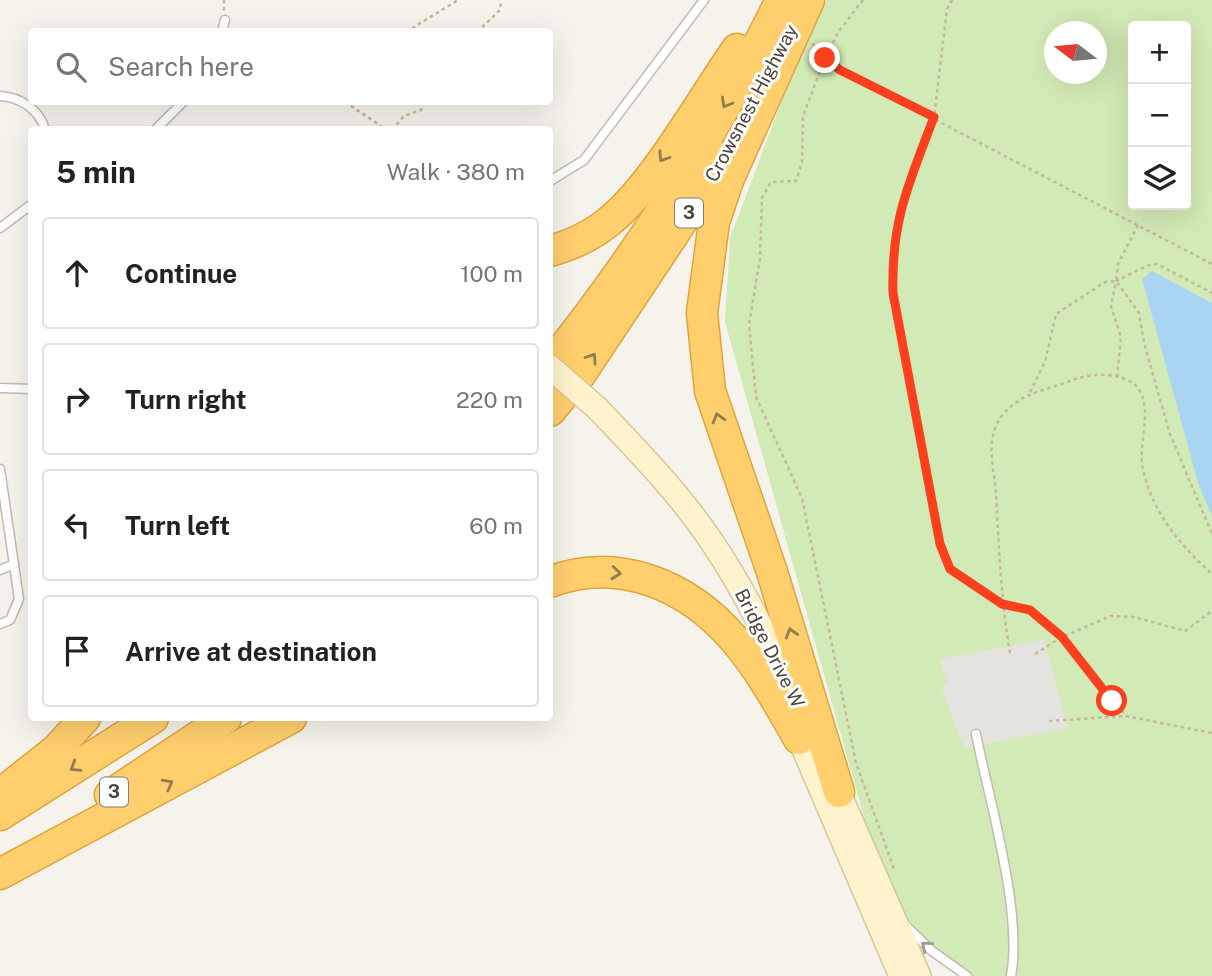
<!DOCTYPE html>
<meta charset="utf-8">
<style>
:root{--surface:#fff;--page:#f6f6f6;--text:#222;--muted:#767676;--line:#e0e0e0}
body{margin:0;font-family:"Public Sans",sans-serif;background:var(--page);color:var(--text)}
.controls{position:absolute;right:21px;top:21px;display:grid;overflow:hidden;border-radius:7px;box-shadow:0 7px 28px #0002}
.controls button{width:63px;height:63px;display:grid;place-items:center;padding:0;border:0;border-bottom:2px solid var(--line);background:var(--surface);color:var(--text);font:35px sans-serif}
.compass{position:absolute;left:1044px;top:21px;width:63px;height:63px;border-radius:50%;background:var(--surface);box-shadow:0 7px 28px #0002;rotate:286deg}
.stop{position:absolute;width:21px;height:21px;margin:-16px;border:5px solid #fc3f1d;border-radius:50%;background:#fff}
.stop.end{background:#fc3f1d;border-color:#fff;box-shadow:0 2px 7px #0008}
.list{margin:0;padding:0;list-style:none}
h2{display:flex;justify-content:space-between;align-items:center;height:91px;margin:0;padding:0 28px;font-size:30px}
h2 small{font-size:23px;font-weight:400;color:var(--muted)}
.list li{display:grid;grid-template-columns:46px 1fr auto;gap:21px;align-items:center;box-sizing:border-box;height:112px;margin:0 14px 14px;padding:0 14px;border:2px solid var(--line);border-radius:7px}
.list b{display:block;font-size:26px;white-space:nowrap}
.list em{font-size:23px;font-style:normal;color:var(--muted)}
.icon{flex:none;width:38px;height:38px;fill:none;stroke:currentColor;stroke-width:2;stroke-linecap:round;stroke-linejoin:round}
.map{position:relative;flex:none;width:1212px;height:976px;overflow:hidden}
.search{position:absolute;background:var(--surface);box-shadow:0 7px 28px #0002;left:28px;top:28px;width:525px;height:77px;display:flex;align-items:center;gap:18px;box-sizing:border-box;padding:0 24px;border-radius:7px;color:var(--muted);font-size:26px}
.panel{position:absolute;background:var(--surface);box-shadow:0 7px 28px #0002;left:28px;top:126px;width:525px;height:595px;border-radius:7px}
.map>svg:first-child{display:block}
.green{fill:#d2eab5;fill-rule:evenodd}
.parking{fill:#e5e3e0}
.water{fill:#a9d4f2}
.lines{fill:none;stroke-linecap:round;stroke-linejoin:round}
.lane-casing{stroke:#c2bbae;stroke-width:11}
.secondary-casing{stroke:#d6c79b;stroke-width:26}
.highway-casing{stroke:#e0a43c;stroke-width:33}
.path{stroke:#c4b79f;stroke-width:2.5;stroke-dasharray:3.5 3.5;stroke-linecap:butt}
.lane{stroke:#fff;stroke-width:8}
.secondary{stroke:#fff3cd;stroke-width:23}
.highway{stroke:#ffcf6e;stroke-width:30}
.secondary-bridge-casing{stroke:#d6c79b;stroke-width:26;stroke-linecap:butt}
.secondary-bridge{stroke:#fff3cd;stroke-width:23}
.oneway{stroke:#937c4e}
.oneway2{stroke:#9c9892}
.route{stroke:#fc3f1d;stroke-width:9}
.labels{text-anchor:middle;stroke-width:6;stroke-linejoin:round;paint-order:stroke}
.shield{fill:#fff;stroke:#817c74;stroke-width:2}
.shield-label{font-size:18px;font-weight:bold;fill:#4b4439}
.street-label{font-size:19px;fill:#4b4439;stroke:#fff}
</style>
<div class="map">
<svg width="1212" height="976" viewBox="0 0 1212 976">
<rect width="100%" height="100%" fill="#f6f3ec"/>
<path class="green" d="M827 0H1212V976H961L964 969 946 961 890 910 725 322 730 238 809 29ZM1133 26H1186V205H1133ZM1054 32H1096V74H1054Z"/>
<path class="parking" d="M1044 640 1068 728 964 748 942 689 947 681 939 659Z"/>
<path class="water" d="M1152 271 1212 303V516L1199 486 1142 279Z"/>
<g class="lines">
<defs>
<g id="lane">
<path d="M222 32 225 20"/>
<path d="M0 96C19 97 40 109 45 130"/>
<path d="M155 130 183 102"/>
<path d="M550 181 584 160 704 0"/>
<path d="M0 228 32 204"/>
<path d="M0 388 32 389"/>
<path d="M0 469 19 599 10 620 0 624"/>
<path d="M0 570 14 564"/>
<path d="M976 734C989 800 1023 912 1011 976"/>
<path d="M907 927 932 951 967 976"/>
</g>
<g id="secondary">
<path d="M597 408C638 451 679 493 712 542 749 597 777 657 805 717"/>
<path d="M793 724 901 976"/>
<path d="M832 777 919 976"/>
</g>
<g id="highway">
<path d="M809 0 729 178 714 222 702 313 710 391 772 572 839 792"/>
<path d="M550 251C571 245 595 234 612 219 656 182 702 99 737 49"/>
<path d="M550 365C640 253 718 129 781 0"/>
<path d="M550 411 580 375 724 158"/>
<path d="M550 582C583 569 615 569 649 580 726 606 761 673 799 739"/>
<path d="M8 788 56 750 85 718"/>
<path d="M110 795 226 718"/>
<path d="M0 815 153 718"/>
<path d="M0 874 291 718"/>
</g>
</defs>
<use href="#lane" class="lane-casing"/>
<use href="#secondary" class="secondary-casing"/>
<use href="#highway" class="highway-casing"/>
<g class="path">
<path d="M224 0V11"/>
<path d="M863 0 839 31 825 58 803 116 802 163 796 181 771 182 762 198 760 258 749 324 756 397 802 498 856 763 894 869"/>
<path d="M952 0 947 9 934 117 898 211 892 252 893 293 940 544 950 569 1002 604 1030 610 1062 637 1126 716 1212 733"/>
<path d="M406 32 458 0"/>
<path d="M477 32 500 10 501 0"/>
<path d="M813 43 815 50 840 70 1212 264"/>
<path d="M345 102 387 130"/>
<path d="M392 130 404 116 421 110 424 102"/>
<path d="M1138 225 1118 264 1116 281 1139 313 1144 343 1170 434 1212 534"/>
<path d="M1117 377 1121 337 1111 307 1116 281 1151 264H1157L1212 293"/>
<path d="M1030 392 1045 362 1056 314 1105 282 1116 281"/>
<path d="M1010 653C1001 600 999 548 996 494 995 477 990 459 992 441 993 433 996 424 1001 417 1019 393 1044 391 1070 381 1088 373 1121 371 1136 386 1155 406 1137 445 1143 469 1152 512 1180 545 1212 574"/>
<path d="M1035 654 1062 637 1111 616 1134 617 1185 631 1212 611"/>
<path d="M1049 721 1126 716"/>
</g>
<use href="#lane" class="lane"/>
<use href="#secondary" class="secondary"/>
<use href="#highway" class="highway"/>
<defs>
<path id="secondary-bridge" d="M550 367 597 408"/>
</defs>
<use href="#secondary-bridge" class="secondary-bridge-casing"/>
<use href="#secondary-bridge" class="secondary-bridge"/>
</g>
<defs><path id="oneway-chevron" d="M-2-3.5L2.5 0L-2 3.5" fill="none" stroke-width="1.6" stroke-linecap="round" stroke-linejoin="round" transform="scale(1.75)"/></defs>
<g class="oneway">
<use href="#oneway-chevron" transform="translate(726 103) rotate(120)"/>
<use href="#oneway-chevron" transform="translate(663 157) rotate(124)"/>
<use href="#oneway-chevron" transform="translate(592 358) rotate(-56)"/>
<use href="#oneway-chevron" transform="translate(718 418) rotate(-106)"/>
<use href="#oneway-chevron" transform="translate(616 573) rotate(6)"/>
<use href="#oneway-chevron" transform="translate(791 633) rotate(-107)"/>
<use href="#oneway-chevron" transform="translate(75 767) rotate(148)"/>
<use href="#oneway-chevron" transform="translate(168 784) rotate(-28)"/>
</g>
<use class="oneway2" href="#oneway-chevron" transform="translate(926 946) rotate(-139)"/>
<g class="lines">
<path class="route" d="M825 58 840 70 934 117C909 183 891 220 893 293L940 544 950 569 1002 604 1030 610 1062 637 1112 701"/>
</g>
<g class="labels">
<g class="shield">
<rect x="675" y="198.5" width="28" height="29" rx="5"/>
<rect x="100" y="777.5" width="28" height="29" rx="5"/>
</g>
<g class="shield-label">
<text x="689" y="219">3</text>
<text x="114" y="798">3</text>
</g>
<g class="street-label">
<text transform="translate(751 103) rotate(-62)" y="7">Crowsnest Highway</text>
<text transform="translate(770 648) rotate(63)" y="7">Bridge Drive W</text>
</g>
</g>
</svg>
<div class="controls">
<button>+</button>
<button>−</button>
<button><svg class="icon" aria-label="layers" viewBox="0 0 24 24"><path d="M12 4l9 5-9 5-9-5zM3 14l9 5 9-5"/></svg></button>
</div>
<svg class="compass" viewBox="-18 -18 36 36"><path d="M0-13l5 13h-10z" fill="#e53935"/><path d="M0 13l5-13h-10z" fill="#767676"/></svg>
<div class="stop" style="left:1112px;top:701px"></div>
<div class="stop end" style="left:825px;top:58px"></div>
<div class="search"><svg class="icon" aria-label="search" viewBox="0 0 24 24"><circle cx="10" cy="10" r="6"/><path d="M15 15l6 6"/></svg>Search here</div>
<section class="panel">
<h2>5 min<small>Walk · 380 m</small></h2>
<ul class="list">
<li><svg class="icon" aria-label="ahead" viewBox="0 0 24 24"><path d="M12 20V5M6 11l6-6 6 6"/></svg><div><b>Continue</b></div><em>100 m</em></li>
<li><svg class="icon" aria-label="right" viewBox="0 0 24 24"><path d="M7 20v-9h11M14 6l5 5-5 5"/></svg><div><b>Turn right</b></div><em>220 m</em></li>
<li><svg class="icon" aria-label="left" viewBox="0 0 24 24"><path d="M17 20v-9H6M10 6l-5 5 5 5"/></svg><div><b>Turn left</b></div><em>60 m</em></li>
<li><svg class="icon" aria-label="arrive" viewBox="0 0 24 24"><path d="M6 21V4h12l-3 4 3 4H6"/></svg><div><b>Arrive at destination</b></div></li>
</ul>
</section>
</div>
